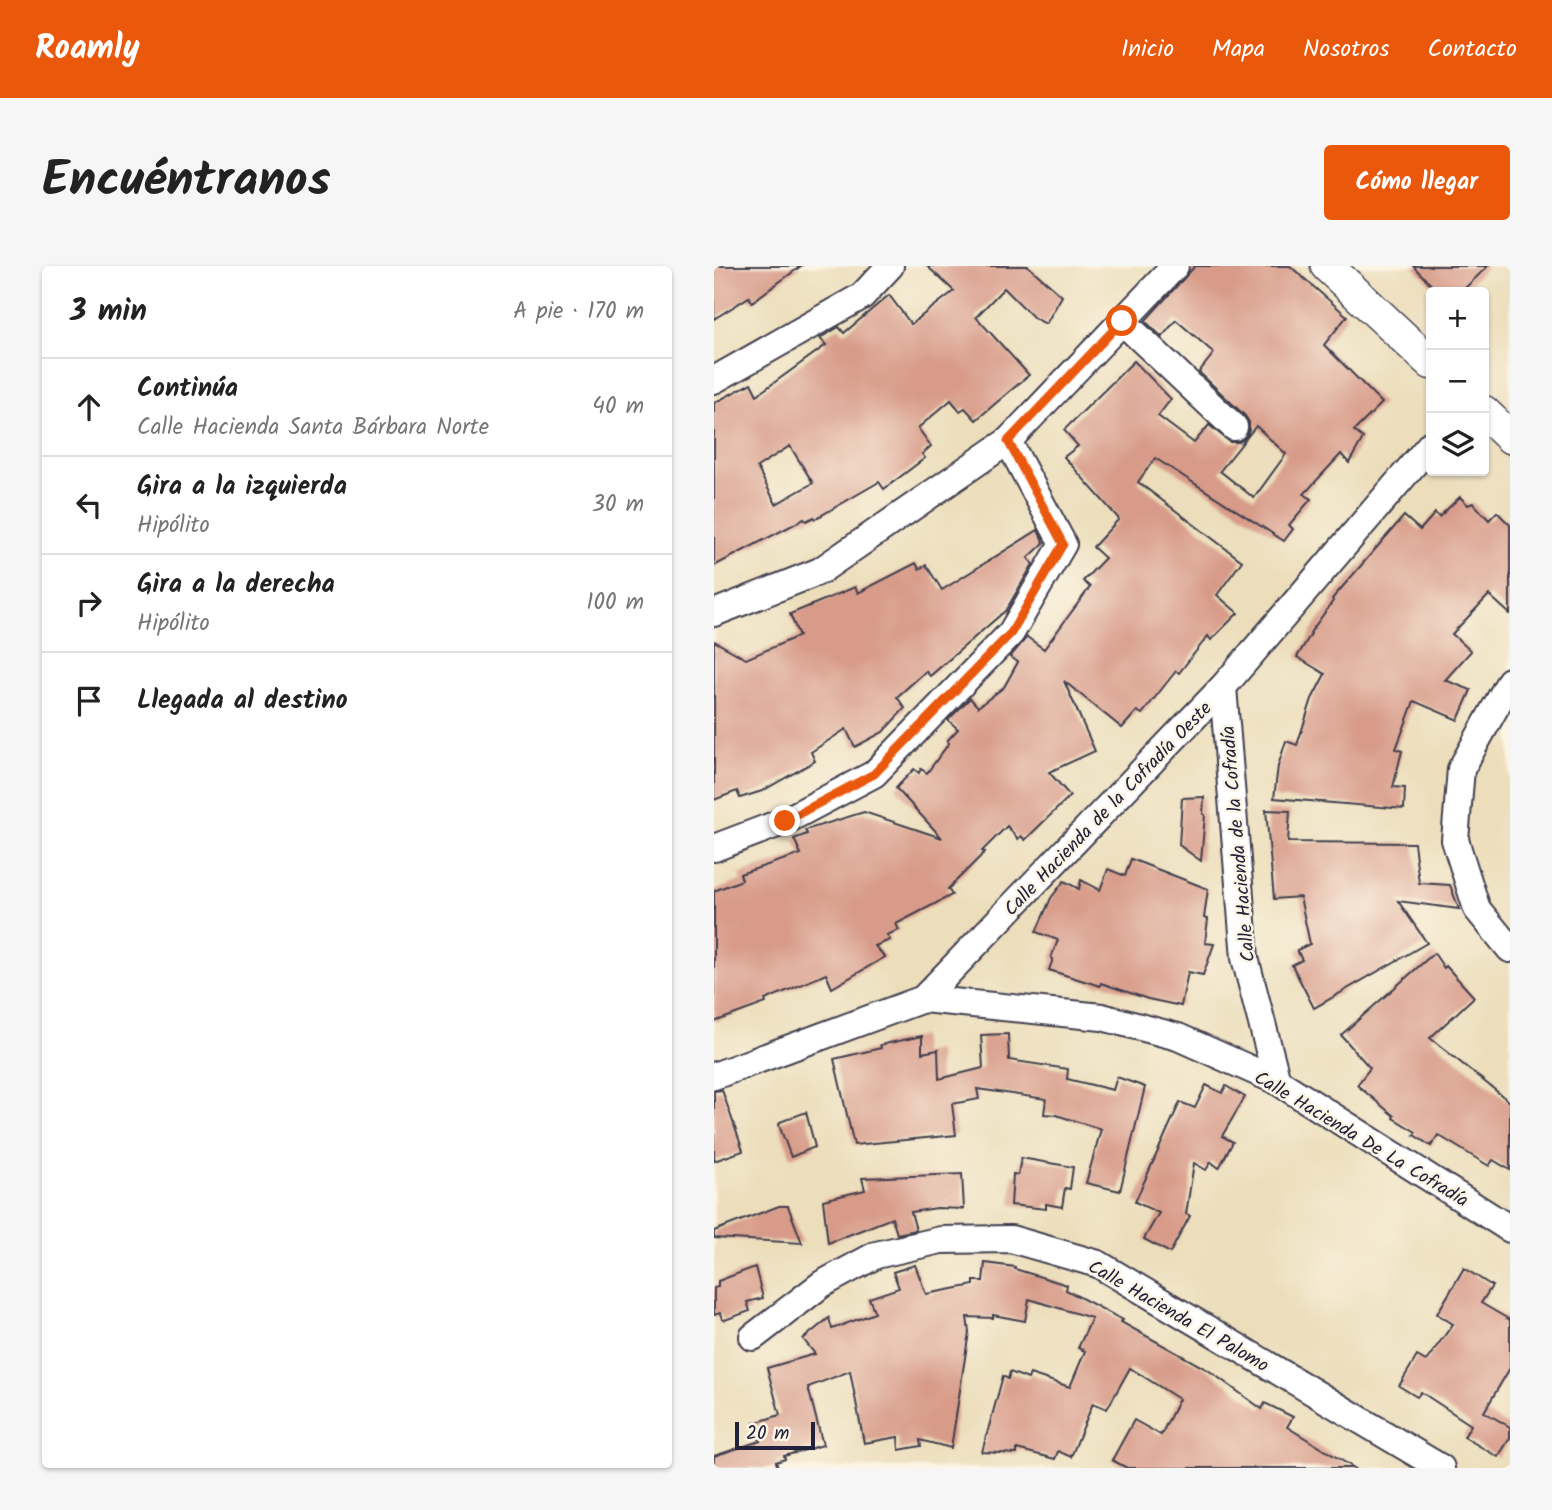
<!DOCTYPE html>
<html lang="es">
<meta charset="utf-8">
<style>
:root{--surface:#fff;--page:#f6f6f6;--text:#222;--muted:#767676;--line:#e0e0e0;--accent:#ea580c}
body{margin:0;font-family:Kalam,sans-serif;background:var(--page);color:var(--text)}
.controls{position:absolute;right:21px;top:21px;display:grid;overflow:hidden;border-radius:7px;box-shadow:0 2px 5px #0004}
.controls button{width:63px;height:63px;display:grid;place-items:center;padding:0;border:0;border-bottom:2px solid var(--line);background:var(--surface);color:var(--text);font:35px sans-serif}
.scale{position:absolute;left:21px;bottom:18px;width:80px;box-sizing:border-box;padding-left:7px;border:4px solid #22223b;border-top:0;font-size:19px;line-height:24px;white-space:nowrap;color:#22223b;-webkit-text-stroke:5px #fcf5e5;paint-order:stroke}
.stop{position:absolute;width:21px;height:21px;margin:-16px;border:5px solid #ea580c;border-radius:50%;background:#fff}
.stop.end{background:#ea580c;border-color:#fff;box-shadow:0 2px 7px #0008}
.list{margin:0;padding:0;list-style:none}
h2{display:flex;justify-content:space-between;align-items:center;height:91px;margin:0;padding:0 28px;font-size:30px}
h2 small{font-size:23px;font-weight:400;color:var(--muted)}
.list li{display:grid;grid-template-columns:46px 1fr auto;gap:21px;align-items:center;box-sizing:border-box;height:98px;padding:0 28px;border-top:2px solid var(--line)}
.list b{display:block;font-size:26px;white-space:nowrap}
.list p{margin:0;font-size:23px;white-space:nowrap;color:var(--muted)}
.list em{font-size:23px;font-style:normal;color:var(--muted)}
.icon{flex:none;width:38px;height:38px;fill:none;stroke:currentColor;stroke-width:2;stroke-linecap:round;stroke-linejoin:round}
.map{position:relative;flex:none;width:796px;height:1202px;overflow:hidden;border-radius:7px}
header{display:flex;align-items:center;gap:42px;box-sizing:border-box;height:98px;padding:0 35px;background:var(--accent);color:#fff}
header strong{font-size:33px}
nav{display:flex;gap:38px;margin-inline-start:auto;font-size:24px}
.intro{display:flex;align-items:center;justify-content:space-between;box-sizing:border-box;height:168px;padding:0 42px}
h1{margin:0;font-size:49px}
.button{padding:18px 32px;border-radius:7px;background:var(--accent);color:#fff;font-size:24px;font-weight:700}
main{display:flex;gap:42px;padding:0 42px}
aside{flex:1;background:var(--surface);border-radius:7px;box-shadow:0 2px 5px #0004}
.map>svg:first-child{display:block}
.building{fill:#d89b89;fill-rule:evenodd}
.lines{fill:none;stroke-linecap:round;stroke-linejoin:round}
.minor-casing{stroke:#403e4e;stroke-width:30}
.tertiary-casing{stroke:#403e4e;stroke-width:35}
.minor{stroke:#fff;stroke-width:26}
.tertiary{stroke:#fff;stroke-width:32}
.route{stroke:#ea580c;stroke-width:9}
.labels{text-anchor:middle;stroke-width:5;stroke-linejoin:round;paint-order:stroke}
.street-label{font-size:19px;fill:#22223b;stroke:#fcf5e5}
</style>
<header>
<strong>Roamly</strong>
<nav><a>Inicio</a><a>Mapa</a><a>Nosotros</a><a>Contacto</a></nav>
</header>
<div class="intro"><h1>Encuéntranos</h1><a class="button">Cómo llegar</a></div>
<main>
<aside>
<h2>3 min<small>A pie · 170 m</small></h2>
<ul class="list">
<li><svg class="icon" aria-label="ahead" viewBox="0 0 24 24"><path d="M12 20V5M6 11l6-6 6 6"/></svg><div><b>Continúa</b><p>Calle Hacienda Santa Bárbara Norte</p></div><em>40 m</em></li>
<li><svg class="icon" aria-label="left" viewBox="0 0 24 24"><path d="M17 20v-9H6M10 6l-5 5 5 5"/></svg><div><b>Gira a la izquierda</b><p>Hipólito</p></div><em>30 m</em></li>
<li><svg class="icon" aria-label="right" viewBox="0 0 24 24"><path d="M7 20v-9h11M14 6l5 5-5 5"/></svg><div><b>Gira a la derecha</b><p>Hipólito</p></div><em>100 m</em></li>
<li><svg class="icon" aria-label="arrive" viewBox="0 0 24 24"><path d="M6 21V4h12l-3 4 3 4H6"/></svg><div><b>Llegada al destino</b></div></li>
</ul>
</aside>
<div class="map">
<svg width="796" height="1202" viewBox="0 0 796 1202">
<rect width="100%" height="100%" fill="#fcf5e5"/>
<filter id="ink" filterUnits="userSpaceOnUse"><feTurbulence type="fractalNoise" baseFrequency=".0143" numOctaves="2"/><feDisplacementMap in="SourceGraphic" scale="14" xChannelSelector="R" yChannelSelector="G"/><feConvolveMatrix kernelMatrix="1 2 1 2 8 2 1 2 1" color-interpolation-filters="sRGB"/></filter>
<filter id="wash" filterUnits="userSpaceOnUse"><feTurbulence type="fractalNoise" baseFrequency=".00686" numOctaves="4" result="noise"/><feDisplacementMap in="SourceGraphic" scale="28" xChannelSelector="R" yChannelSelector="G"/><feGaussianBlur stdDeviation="1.57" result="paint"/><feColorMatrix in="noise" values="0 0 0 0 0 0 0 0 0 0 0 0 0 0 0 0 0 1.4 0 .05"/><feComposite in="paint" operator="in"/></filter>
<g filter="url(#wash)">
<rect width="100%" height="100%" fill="#ecdebb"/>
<g id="blocks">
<g class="building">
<path d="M0 0H87L38 36 35 31 0 53Z"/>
<path d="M213 0H314L348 30 332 58 320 52 290 22 262 51 315 109 262 154 251 142 246 145 237 134 204 162 217 180 208 188 211 192 170 223 165 216 101 253 100 251 92 255 90 253 0 300V137L37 117 43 129 112 79 106 72 125 61 130 67 175 29 197 58 240 25ZM76 180 99 217 62 238 43 201Z"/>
<path d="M481 0H576L633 50 610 79 668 137 640 165 649 172 635 197 627 188 590 228 597 233 575 259 579 263 570 275 441 192 424 216 528 295 503 329 524 347 497 374 494 370 465 407 462 405 428 448 423 445 408 462 350 415 381 485 335 506 356 530 311 574 307 570 304 573 293 560 268 585 271 586 234 623 238 629 182 658 185 664 173 669 176 674 161 680 171 691 118 722 112 708 51 734 52 737 0 756V625L28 614 26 608 87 588 80 573 93 568 91 564 150 546 228 572 182 522 200 503 205 507 207 503 213 507 235 477 233 475 244 463 234 454 256 432 264 441 290 421 304 396 296 391 313 371 330 383 376 321 369 315 391 292 379 281 405 253 350 191 364 180 350 164 420 95 457 133 444 150 480 177 495 159 516 176H525L532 171 535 164V156L531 150 485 106 500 87 462 54 448 71 431 55ZM542 160 572 188 540 232 506 205Z"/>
<path d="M699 0H774L747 26H724Z"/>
<path d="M746 231 754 239 759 237 775 254 783 246 796 259V348L775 329 738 368 757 385 731 414 757 424 744 454 700 435 682 483 688 485 679 521 691 522 690 543 560 532 564 500 572 475 583 479 598 433 611 408 583 391 597 368 596 367 619 335 618 333 690 250 706 264 721 247 725 251Z"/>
<path d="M324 264 330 277 314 292 319 298 292 344 216 410 212 405 183 431 191 442 169 466 141 481 132 463 97 486 101 495 48 525 26 532 23 525 0 534V375L32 393 85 370 76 348 141 321 144 327 202 297 205 303 212 299 228 324Z"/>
<path d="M490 531 489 548 491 549 487 595 465 579 468 532Z"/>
<path d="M552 544 576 545 574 576 700 577 705 617 736 619 745 643 684 635 713 677 600 742 578 699 588 694 583 684 596 678 586 631 560 633Z"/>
<path d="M417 593 494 623 490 652 494 653 491 677 500 678 489 709 474 706 467 740 434 733 387 717 386 720 335 704 339 693 337 692 344 674 322 666 337 632 350 615 365 623 367 614 386 624 394 603 411 610Z"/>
<path d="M720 687 730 702 732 700 760 731 716 772 796 836V904L779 894 775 900 724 869 717 880 700 869 702 866 679 852 680 850 643 819 656 802 627 769Z"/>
<path d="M294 768 295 794 354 803 353 813 399 824 403 811 431 821 406 925 372 917 387 863 342 849 330 848 332 833 263 823 265 833 238 838 242 869 140 879 120 793 167 782 166 779 208 770V787L224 784 225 813 269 802 267 769Z"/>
<path d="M492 819 508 827 512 820 531 831 508 870 519 876 505 902 497 896 492 904 480 897 472 948 476 950 456 987 430 973 445 947 421 936 466 836 481 842Z"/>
<path d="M8 824 29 885 0 895V825Z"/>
<path d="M92 846 101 881 77 891 65 859 66 856Z"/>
<path d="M307 892 359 901 356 923 351 922 348 941 332 938V943L297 939 299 908 304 909Z"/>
<path d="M248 908 250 943 223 942 197 946 202 964 183 968 178 952 114 977 109 934 151 924 148 912Z"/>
<path d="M65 940H74L88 977 0 972V965Z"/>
<path d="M271 997 301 1001V1003L353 1019 352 1024 409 1054 407 1056 494 1104 548 1143 551 1137 579 1151 573 1161 640 1202H413L398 1194 420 1154 447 1169 465 1133 416 1102 393 1143 379 1137 357 1191 344 1185 341 1193 303 1183V1188L268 1186 289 1110 294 1113 296 1106 314 1113 316 1108 356 1121 371 1085 364 1082 378 1052 315 1033 311 1055 279 1049V1052L253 1051 255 1066 237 1182 206 1174 207 1180 185 1184 184 1171 150 1177 136 1105 94 1121 109 1179 70 1190 71 1193 62 1196 64 1202H0V1190L46 1175 40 1157 66 1149 53 1102 101 1088 89 1073 115 1052 118 1063 161 1047 155 1032 185 1022 179 1006 201 999 212 1028 260 1019V1015H269Z"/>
<path d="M41 1001 49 1032 33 1036 36 1045 11 1054 8 1053 6 1047 0 1049V1022L4 1021V1015Z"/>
<path d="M750 1002 778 1020 767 1037 796 1054V1102L770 1146 796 1161V1172L784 1191 750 1171 757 1159 707 1126 703 1131 685 1120 703 1090 712 1095 739 1058 723 1048Z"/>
</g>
</g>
</g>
<g filter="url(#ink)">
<use href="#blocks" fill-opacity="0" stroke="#403e4e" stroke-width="2"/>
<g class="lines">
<defs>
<g id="minor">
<path d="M408 55 520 161"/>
<path d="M0 114 148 30 176 0"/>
<path d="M0 347 106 305 294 175 461 0"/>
<path d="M796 415 747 503 741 574 763 643 796 683"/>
<path d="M509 421 531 692 563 815"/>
<path d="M0 582 71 555 160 508 297 367 349 278 294 175"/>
<path d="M209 733 388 751 464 771 563 815 796 963"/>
<path d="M0 810 209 733 509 421 717 178"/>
<path d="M39 1071 108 1018 162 989 227 974 297 973 384 998 727 1202"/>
</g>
<g id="tertiary">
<path d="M613 0 717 97"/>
<path d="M770 146 796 171"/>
</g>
</defs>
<use href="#minor" class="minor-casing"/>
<use href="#tertiary" class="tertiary-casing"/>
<use href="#minor" class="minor"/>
<use href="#tertiary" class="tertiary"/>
</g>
</g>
<g class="lines" filter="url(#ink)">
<path class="route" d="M71 555 160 508 297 367 349 278 294 175 408 55"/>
</g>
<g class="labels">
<g class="street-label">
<text transform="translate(393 542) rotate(-46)" y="7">Calle Hacienda de la Cofradía Oeste</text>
<text transform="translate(523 578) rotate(-95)" y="7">Calle Hacienda de la Cofradía</text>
<text transform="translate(648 872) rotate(31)" y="7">Calle Hacienda De La Cofradía</text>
<text transform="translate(465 1049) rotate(30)" y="7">Calle Hacienda El Palomo</text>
</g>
</g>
</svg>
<div class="controls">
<button>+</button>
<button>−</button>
<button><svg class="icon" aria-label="layers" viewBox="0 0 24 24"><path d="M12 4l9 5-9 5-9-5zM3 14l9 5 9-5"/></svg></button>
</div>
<div class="scale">20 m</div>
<div class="stop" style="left:408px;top:55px"></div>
<div class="stop end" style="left:71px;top:555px"></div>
</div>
</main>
